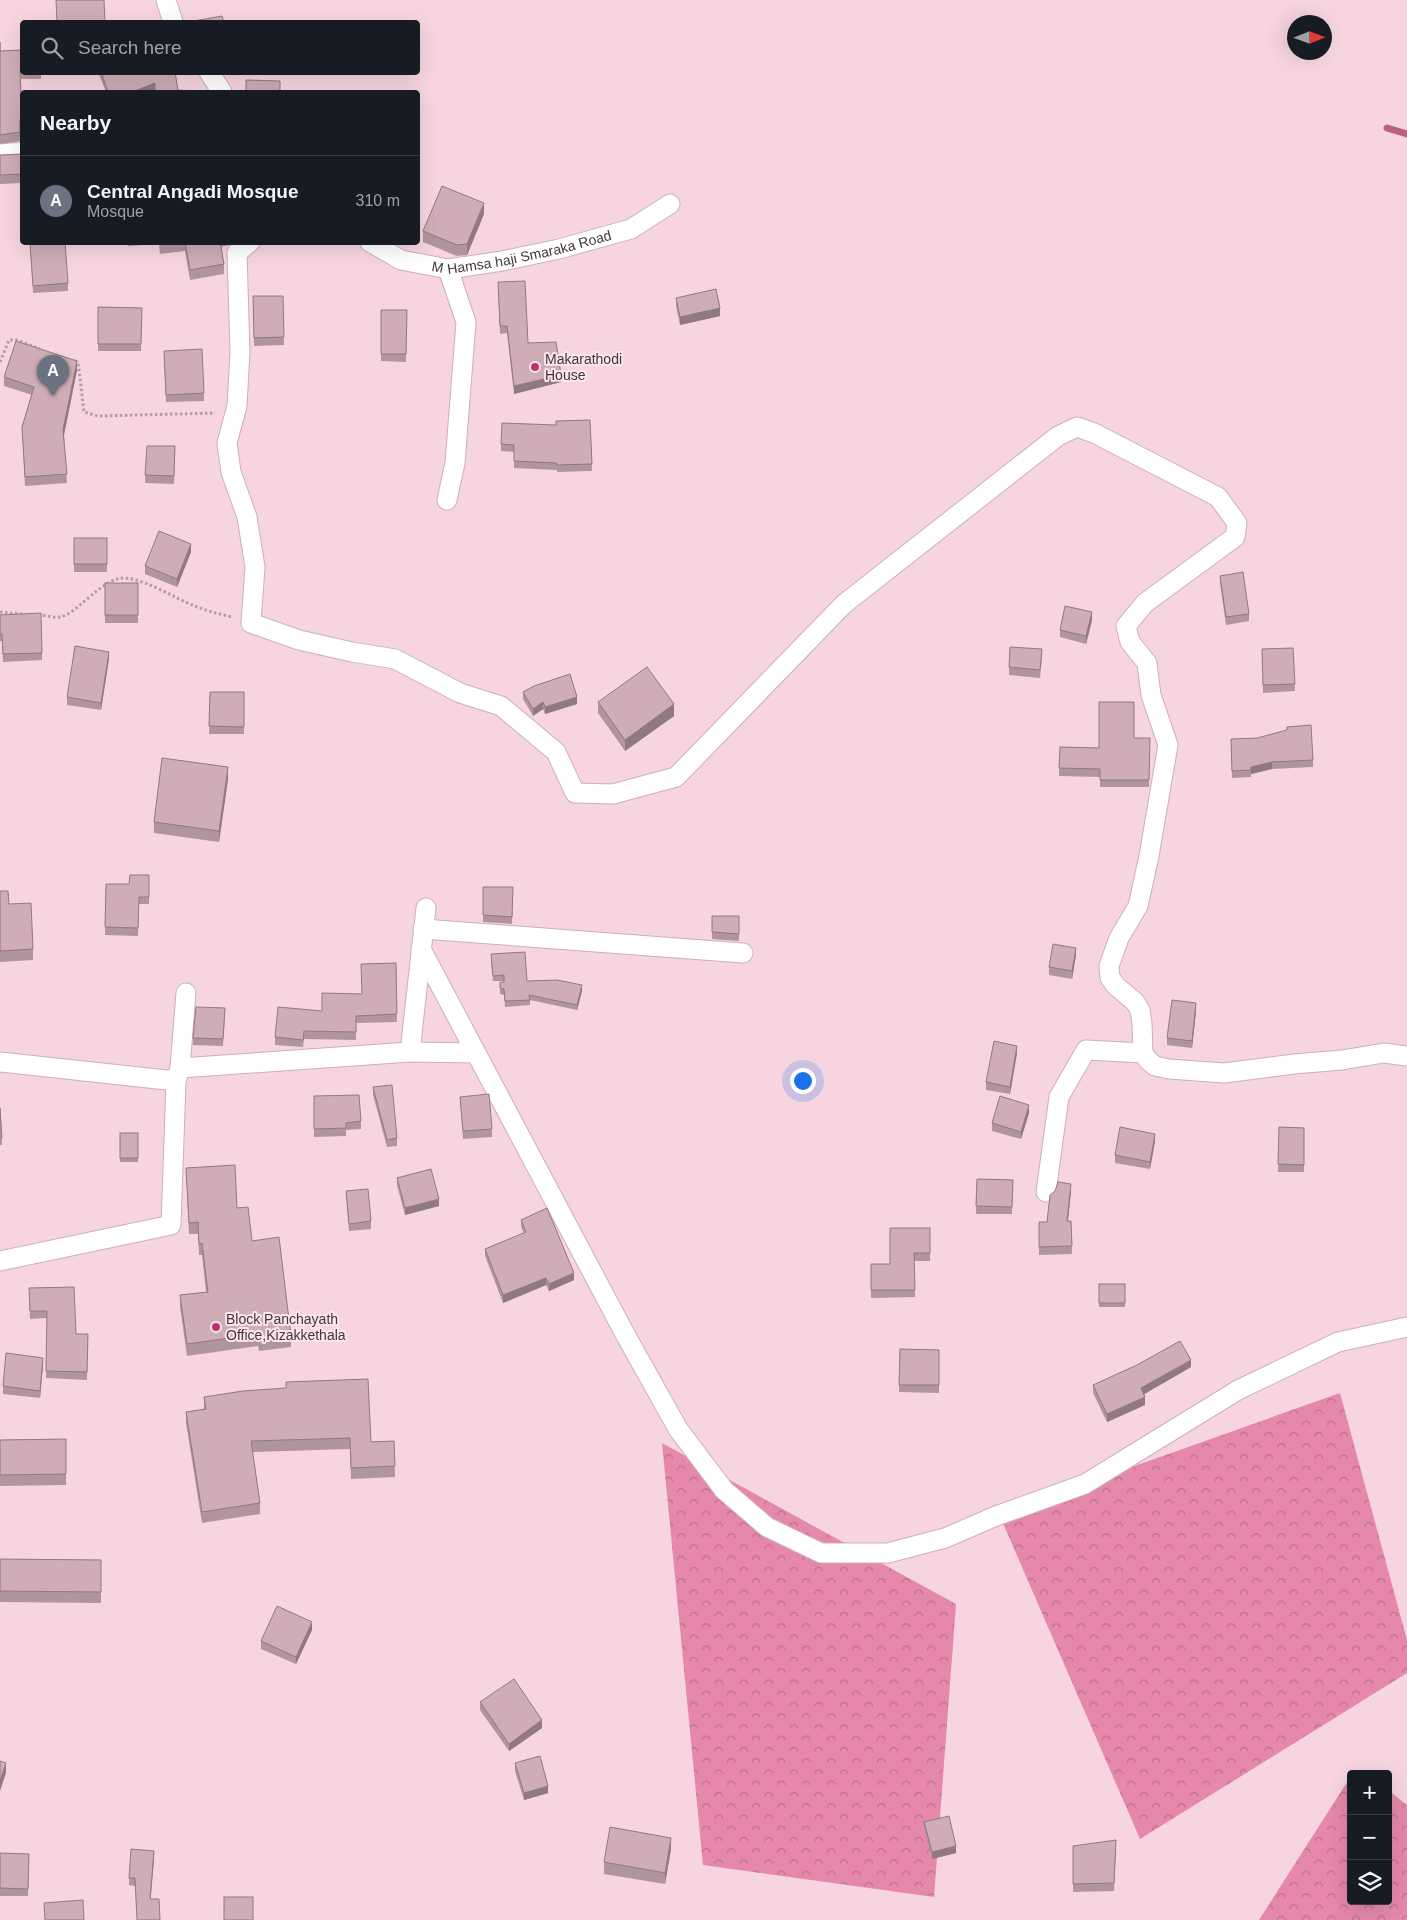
<!DOCTYPE html>
<meta charset="utf-8">
<style>
:root{--surface:#171b24;--page:#242831;--text:#f1f3f6;--muted:#9ea1a6;--line:#363941;--accent:#0b8043}
body{margin:0;font-family:Arial,sans-serif;background:var(--page);color:var(--text)}
.controls{position:absolute;right:15px;bottom:15px;display:grid;overflow:hidden;border-radius:5px;box-shadow:0 5px 20px #0002}
.controls button{width:45px;height:45px;display:grid;place-items:center;padding:0;border:0;border-bottom:1px solid var(--line);background:var(--surface);color:var(--text);font:25px sans-serif}
.compass{position:absolute;left:1287px;top:15px;width:45px;height:45px;border-radius:50%;background:var(--surface);box-shadow:0 5px 20px #0002;rotate:89deg}
.you{position:absolute;left:802px;top:1080px;width:18px;height:18px;margin:-12px;border:4px solid #fff;border-radius:50%;background:#1a73e8;box-shadow:0 0 0 8px #1a73e833}
.badge{display:grid;place-items:center;width:32px;height:32px;border-radius:50%;background:var(--accent);color:#fff;font-size:16px;font-weight:700}
.pin{position:absolute;translate:-50% -41px;filter:drop-shadow(0 1px 2px #0008)}
.pin::after{content:'';position:absolute;top:26px;width:18px;height:15px;background:inherit;clip-path:polygon(0 0,100% 0,50% 100%)}
.list{margin:0;padding:0;list-style:none}
h2{display:flex;justify-content:space-between;align-items:center;height:65px;margin:0;padding:0 20px;font-size:21px}
h2 small{font-size:16px;font-weight:400;color:var(--muted)}
.list li{display:grid;grid-template-columns:32px 1fr auto;gap:15px;align-items:center;box-sizing:border-box;height:90px;padding:0 20px;border-top:1px solid var(--line)}
.list b{display:block;font-size:19px;white-space:nowrap}
.list p{margin:0;font-size:16px;white-space:nowrap;color:var(--muted)}
.list em{font-size:16px;font-style:normal;color:var(--muted)}
.icon{flex:none;width:28px;height:28px;fill:none;stroke:currentColor;stroke-width:2;stroke-linecap:round;stroke-linejoin:round}
.map{position:relative;flex:none;width:1407px;height:1920px;overflow:hidden}
.search{position:absolute;background:var(--surface);box-shadow:0 5px 20px #0002;left:20px;top:20px;width:400px;height:55px;display:flex;align-items:center;gap:12px;box-sizing:border-box;padding:0 18px;border-radius:5px;color:var(--muted);font-size:19px}
.panel{position:absolute;background:var(--surface);box-shadow:0 5px 20px #0002;left:20px;top:90px;width:400px;height:155px;border-radius:5px}
.map>svg:first-child{display:block}
.forest{fill:url(#forest-crowns)}
.lines{fill:none;stroke-linecap:round;stroke-linejoin:round}
.stream{stroke:#b96183;stroke-width:7}
.street-casing{stroke:#cfaeb9;stroke-width:21}
.path{stroke:#b69ba4;stroke-width:3;stroke-dasharray:2.5 2.5;stroke-linecap:butt}
.street{stroke:#fff;stroke-width:19}
.wall{fill:#b1959d}
.shaded-wall{fill:#907980}
.building{fill:#ceadb7;stroke:#907980}
.poi-dot{fill:#ba3272;stroke:#fbe6ed;stroke-width:2}
.labels{text-anchor:middle;stroke-width:4;stroke-linejoin:round;paint-order:stroke}
.street-label{font-size:14px;fill:#43363a;stroke:#fbe6ed}
.poi-label{font-size:14px;fill:#43363a;stroke:#fbe6ed;text-anchor:start}
</style>
<div class="map">
<svg width="1407" height="1920" viewBox="0 0 1407 1920">
<defs>
<pattern id="forest-crowns" width="20" height="18" patternUnits="userSpaceOnUse" patternTransform="scale(1.25)"><rect width="20" height="18" fill="#e588ab"/><path d="M2 6a3 3 0 1 1 6 0M12 15a3 3 0 1 1 6 0" fill="none" stroke="#bb708c"/></pattern>
</defs>
<rect width="100%" height="100%" fill="#f7d5e0"/>
<g class="forest">
<path d="M1340 1393 1407 1640V1673L1140 1839 999 1514Z"/>
<path d="M662 1443 956 1604 934 1897 703 1865Z"/>
<path d="M1351 1776V1901H1388V1790L1407 1805V1920H1259Z"/>
</g>
<g class="lines">
<path class="stream" d="M1387 128 1407 134"/>
<defs>
<g id="street">
<path d="M166 0 173 22"/>
<path d="M209 72 222 92"/>
<path d="M0 154 22 152"/>
<path d="M250 242 237 253 240 352 237 406 227 443 231 472 247 517 255 567 251 623 299 640 352 652 395 659 460 693 501 706 556 752 575 793 613 794 676 777 844 604 1058 436 1077 427 1094 433 1218 497 1237 523 1235 537 1145 603 1126 626 1130 642 1147 663 1151 695 1168 745 1149 856 1138 906 1119 938 1109 966 1110 978 1116 986 1135 1002 1140 1010 1142 1023 1143 1053 1148 1060 1155 1066 1169 1069 1224 1073 1294 1064 1342 1060 1384 1053 1407 1056"/>
<path id="s1" d="M370 242 401 260 448 269 502 261 559 249 631 229 670 204"/>
<path d="M447 500 455 463 466 322 448 269"/>
<path d="M423 929 743 953"/>
<path d="M421 949 625 1334 678 1429 724 1490 767 1527 821 1553H888L945 1538 996 1516 1085 1484 1238 1390 1338 1342 1407 1327"/>
<path d="M410 1052 476 1053"/>
<path d="M0 1062 176 1081"/>
<path d="M180 1068 410 1052 426 908"/>
<path d="M1046 1192 1059 1097 1086 1050 1143 1053"/>
<path d="M0 1261 171 1225 176 1081 180 1068 186 993"/>
</g>
</defs>
<use href="#street" class="street-casing"/>
<g class="path">
<path d="M75 361 78 362 84 412 98 416 215 413"/>
<path d="M0 362 9 340H17L40 349"/>
<path d="M0 612 22 614"/>
<path d="M38 615C45 615 54 618 60 617 76 614 97 585 117 579 137 573 175 599 195 606 207 611 219 614 232 617"/>
</g>
<use href="#street" class="street"/>
</g>
<g class="wall">
<path d="M0 42V51L22 50V72H41V79H21L22 129H20V141L0 144Z"/>
<path d="M98 72H175L155 91 150 92H106Z"/>
<path d="M0 155 22 174V183L0 184Z"/>
<path d="M484 214 467 255 457 256 423 242V231Z"/>
<path d="M128 242H229V245L221 247 224 264V274L190 280 185 251 160 254 159 244 128 246Z"/>
<path d="M30 243 68 283V291L33 293Z"/>
<path d="M498 290 528 343 561 382 514 394 507 333 500 334Z"/>
<path d="M253 296H283L284 345 254 346Z"/>
<path d="M676 298 720 316 680 325 676 306Z"/>
<path d="M98 307 142 308 141 351H98Z"/>
<path d="M381 310H407L406 362 381 361Z"/>
<path d="M164 358 204 393V401L166 402Z"/>
<path d="M77 370 64 436 67 483 25 486 22 427 32 395 4 386V377Z"/>
<path d="M590 420 592 471 557 472V470L514 468V452L501 451V444L556 425Z"/>
<path d="M175 446 174 484 145 483V475Z"/>
<rect x="74" y="538" width="33" height="34"/>
<path d="M191 552 177 587 145 574V566Z"/>
<path d="M1220 576 1249 614V621L1226 625 1220 583Z"/>
<rect x="105" y="583" width="33" height="40"/>
<path d="M0 615 42 653V660L3 662 2 641H0Z"/>
<path d="M1092 620 1086 644 1060 637V630Z"/>
<path d="M1293 648 1295 691 1263 693 1262 649Z"/>
<path d="M1042 657 1040 678 1009 675V667Z"/>
<path d="M109 659 101 710 67 705V697Z"/>
<path d="M210 692H244V734H209Z"/>
<path d="M523 692 577 704 545 714 543 709 533 716 523 699Z"/>
<path d="M598 702 674 716 625 751 598 713Z"/>
<path d="M1134 738H1150L1149 787H1100V777L1059 776 1060 747 1099 748Z"/>
<path d="M1231 739 1313 760V767L1272 769 1251 774V777L1232 778Z"/>
<path d="M228 779 219 842 154 833V822Z"/>
<path d="M149 875V904H139L138 936 105 935 106 884H129Z"/>
<path d="M483 887H513L512 924 483 922Z"/>
<path d="M0 891 33 949V960L0 962Z"/>
<path d="M712 916H739V941L712 939Z"/>
<path d="M1076 955 1072 979 1049 975V967Z"/>
<path d="M491 960 527 981 582 991 577 1010 530 1000V1005L505 1007 504 995 500 994V988L504 981H493Z"/>
<path d="M396 963 397 1022 356 1023V1040L304 1039 303 1047 275 1045V1037L322 1011 362 994Z"/>
<path d="M1196 1011 1192 1048 1167 1045V1038Z"/>
<path d="M225 1015 223 1046 193 1045V1038Z"/>
<path d="M1017 1053 1010 1094 986 1090V1082Z"/>
<path d="M373 1087 397 1138V1146L387 1147 373 1095Z"/>
<path d="M314 1096 361 1121V1129L346 1130V1136L314 1137Z"/>
<path d="M460 1097 492 1129V1137L463 1139Z"/>
<path d="M0 1108 2 1138V1145H0Z"/>
<path d="M1029 1113 1021 1139 992 1131V1123Z"/>
<path d="M1279 1127 1304 1128V1172H1278Z"/>
<rect x="120" y="1133" width="18" height="29"/>
<path d="M1155 1141 1150 1169 1115 1163V1155Z"/>
<path d="M186 1168 237 1208 291 1336V1347L259 1351 258 1346 187 1356 180 1307V1295L206 1292 202 1255H199L198 1234H189Z"/>
<path d="M397 1178 439 1206 405 1215 397 1185Z"/>
<path d="M977 1179 1013 1180 1012 1214H976Z"/>
<path d="M346 1191 371 1221V1229L349 1231Z"/>
<path d="M1071 1191 1068 1221H1071L1072 1254 1039 1255V1222H1047Z"/>
<path d="M521 1220 574 1280 549 1291 546 1285 503 1303 485 1256V1249L524 1233 521 1227Z"/>
<path d="M930 1228V1261H914L915 1297 871 1298V1264H890Z"/>
<rect x="1099" y="1284" width="26" height="23"/>
<path d="M29 1288 76 1334H88L87 1380 46 1378 47 1318 30 1319Z"/>
<path d="M900 1349 939 1350V1393L899 1392Z"/>
<path d="M43 1365 40 1398 3 1394V1386Z"/>
<path d="M1191 1367 1144 1394 1145 1405 1107 1422 1093 1393V1385Z"/>
<path d="M204 1397 371 1442 394 1441 395 1477 351 1479 350 1449 252 1452 260 1503V1514L202 1523 186 1423V1412L204 1409Z"/>
<path d="M66 1439V1485L0 1486V1440Z"/>
<path d="M0 1559 101 1560V1603L0 1602Z"/>
<path d="M312 1630 296 1664 261 1649V1641Z"/>
<path d="M480 1702 542 1728 509 1751 480 1710Z"/>
<path d="M515 1763 548 1793 524 1800 515 1771Z"/>
<path d="M924 1822 956 1853 932 1859 924 1829Z"/>
<path d="M1073 1846 1116 1847 1114 1891 1073 1892Z"/>
<path d="M671 1849 665 1884 604 1874V1862Z"/>
<path d="M0 1853 29 1854 28 1896H0Z"/>
<path d="M154 1859 150 1899 160 1920H137L135 1886 129 1885V1878Z"/>
</g>
<g class="shaded-wall">
<path d="M155 83V90L150 92H132Z"/>
<path d="M484 203V214L467 255V244Z"/>
<path d="M720 308V316L680 325V317Z"/>
<path d="M77 361V370L63 439V430Z"/>
<path d="M561 375V382L514 394V386Z"/>
<path d="M191 544V552L177 587V579Z"/>
<path d="M1092 612V620L1086 644V636Z"/>
<path d="M109 652V659L101 710V703Z"/>
<path d="M577 697V704L545 714V707Z"/>
<path d="M543 702V709L533 716V709Z"/>
<path d="M674 704V716L625 751V740Z"/>
<path d="M1272 762V769L1251 774V767Z"/>
<path d="M228 767V779L219 842V831Z"/>
<path d="M1076 948V955L1072 979V971Z"/>
<path d="M582 985V991L577 1010V1005Z"/>
<path d="M1196 1003V1011L1192 1048V1041Z"/>
<path d="M1017 1046V1053L1010 1094V1087Z"/>
<path d="M1029 1105V1113L1021 1139V1132Z"/>
<path d="M1155 1134V1141L1150 1169V1162Z"/>
<path d="M1071 1184V1191L1067 1229V1221Z"/>
<path d="M439 1199V1206L405 1215V1208Z"/>
<path d="M574 1273V1280L549 1291V1284Z"/>
<path d="M546 1278V1285L503 1303V1295Z"/>
<path d="M43 1358V1365L40 1398V1391Z"/>
<path d="M1191 1360V1367L1141 1396V1388Z"/>
<path d="M1145 1397V1405L1107 1422V1414Z"/>
<path d="M312 1622V1630L296 1664V1657Z"/>
<path d="M542 1720V1728L509 1751V1744Z"/>
<path d="M6 1763V1773L0 1791V1781Z"/>
<path d="M548 1786V1793L524 1800V1793Z"/>
<path d="M671 1838V1849L665 1884V1873Z"/>
<path d="M956 1846V1853L932 1859V1852Z"/>
<path d="M154 1851V1859L150 1907V1899Z"/>
</g>
<g class="building">
<path d="M56 0H104L105 22H57Z"/>
<path d="M222 16 224 22H188Z"/>
<path d="M0 42V51L22 50V70H20L22 120H20V132L0 135Z"/>
<path d="M101 72H175L178 90 194 91V92H155V83L132 92H108Z"/>
<path d="M246 80 280 81V92H246Z"/>
<path d="M21 154 22 174 0 175V155Z"/>
<path d="M442 186 484 203 467 244 457 245 423 231Z"/>
<path d="M65 242 68 283 33 286 30 243Z"/>
<path d="M185 242H220L224 264 190 270Z"/>
<path d="M525 281 528 343 556 342 561 375 514 386 507 326H500L498 282Z"/>
<path d="M716 289 720 308 680 317 676 298Z"/>
<path d="M253 296H283L284 337 254 338Z"/>
<path d="M98 307 142 308 141 344H98Z"/>
<path d="M381 310H407L406 354H381Z"/>
<path d="M16 341 77 361 63 430 67 474 25 477 22 427 34 387 4 377Z"/>
<path d="M202 349 204 393 166 395 164 351Z"/>
<path d="M590 420 592 464 557 465V463L514 461V445L501 444 502 423 556 425V421Z"/>
<path d="M147 446H175L174 476 145 475Z"/>
<path d="M159 531 191 544 177 579 145 566Z"/>
<rect x="74" y="538" width="33" height="26"/>
<path d="M1243 572 1249 614 1226 617 1220 576Z"/>
<rect x="105" y="583" width="33" height="32"/>
<path d="M1065 606 1092 612 1086 636 1060 630Z"/>
<path d="M41 613 42 653 3 654 2 634H0V615Z"/>
<path d="M75 646 109 652 101 703 67 697Z"/>
<path d="M1010 647 1042 649 1040 670 1009 667Z"/>
<path d="M1293 648 1295 684 1263 685 1262 649Z"/>
<path d="M647 667 674 704 625 740 598 702Z"/>
<path d="M570 674 577 697 545 707 543 702 533 709 523 692 534 686Z"/>
<path d="M210 692H244V727L209 726Z"/>
<path d="M1099 702H1134V738H1150L1149 780H1100V769L1059 768 1060 747 1099 748Z"/>
<path d="M1311 725 1313 760 1272 762 1251 767V770L1232 771 1231 739 1257 738 1287 730V727Z"/>
<path d="M162 758 228 767 219 831 154 822Z"/>
<path d="M130 875H149V897H139L138 928 105 927 106 884H129Z"/>
<path d="M483 887H513L512 917 483 915Z"/>
<path d="M0 891H8L9 904 31 903 33 949 0 951Z"/>
<path d="M712 916H739V934L712 932Z"/>
<path d="M1053 944 1076 948 1072 971 1049 967Z"/>
<path d="M525 952 527 981 557 980 582 985 577 1005 529 995 530 1000 505 1001 504 989 500 988V982H504V975L493 976 491 954Z"/>
<path d="M396 963 397 1014 356 1016V1032L304 1031 303 1040 275 1037 278 1007 322 1011V993L362 994 361 964Z"/>
<path d="M1172 1000 1196 1003 1192 1041 1167 1038Z"/>
<path d="M196 1007 225 1008 223 1039 193 1038Z"/>
<path d="M994 1041 1017 1046 1010 1087 986 1082Z"/>
<path d="M392 1085 397 1138 387 1140 373 1087Z"/>
<path d="M489 1094 492 1129 463 1131 460 1097Z"/>
<path d="M359 1095 361 1121 346 1123V1128L314 1129V1096Z"/>
<path d="M1000 1096 1029 1105 1021 1132 992 1123Z"/>
<path d="M0 1108 2 1138H0Z"/>
<path d="M1120 1127 1155 1134 1150 1162 1115 1155Z"/>
<path d="M1279 1127 1304 1128V1165L1278 1164Z"/>
<rect x="120" y="1133" width="18" height="25"/>
<path d="M235 1165 237 1208 248 1207 252 1241 279 1237 291 1336 259 1340 258 1334 187 1344 180 1295 208 1292 202 1243 199 1244 198 1222 189 1223 186 1168Z"/>
<path d="M431 1169 439 1199 405 1208 397 1178Z"/>
<path d="M977 1179 1013 1180 1012 1207 976 1206Z"/>
<path d="M1058 1182 1071 1184 1067 1221H1071L1072 1246 1039 1247V1222H1047L1050 1195 1055 1191Z"/>
<path d="M368 1189 371 1221 349 1224 346 1191Z"/>
<path d="M547 1208 574 1273 549 1284 546 1278 503 1295 485 1249 526 1232 521 1220Z"/>
<path d="M890 1228H930V1253H914L915 1290H871V1264H890Z"/>
<rect x="1099" y="1284" width="26" height="19"/>
<path d="M74 1287 76 1334H88L87 1372 46 1371 47 1311H30L29 1288Z"/>
<path d="M1180 1341 1191 1360 1141 1388 1145 1397 1107 1414 1093 1385 1137 1365Z"/>
<path d="M900 1349 939 1350V1385H899Z"/>
<path d="M6 1353 43 1358 40 1391 3 1386Z"/>
<path d="M368 1379 371 1442 394 1441 395 1466 351 1468 350 1438 251 1441 260 1503 202 1512 186 1412 206 1409 204 1397 243 1391 286 1388V1382Z"/>
<path d="M66 1439V1474L0 1475V1440Z"/>
<path d="M0 1559 101 1560V1592L0 1591Z"/>
<path d="M277 1606 312 1622 296 1657 261 1641Z"/>
<path d="M514 1679 542 1720 509 1744 480 1702Z"/>
<path d="M540 1756 548 1786 524 1793 515 1763Z"/>
<path d="M0 1761 6 1763 0 1781Z"/>
<path d="M949 1816 956 1846 932 1852 924 1822Z"/>
<path d="M610 1827 671 1838 665 1873 604 1862Z"/>
<path d="M1116 1840 1114 1883 1073 1884V1846Z"/>
<path d="M131 1849 154 1851 150 1899H159L160 1920H137L135 1878H129Z"/>
<path d="M0 1853 29 1854 28 1889 0 1888Z"/>
<rect x="224" y="1897" width="29" height="23"/>
<path d="M83 1900 84 1920H45L44 1903Z"/>
</g>
<g class="poi-dot">
<circle cx="535" cy="367" r="5"/>
<circle cx="216" cy="1327" r="5"/>
</g>
<g class="labels">
<g class="street-label">
<text dy="5" stroke="none"><textPath href="#s1" startOffset="159">M Hamsa haji Smaraka Road</textPath></text>
</g>
<g class="poi-label">
<text x="545" y="364">Makarathodi<tspan x="545" dy="16">House</tspan></text>
<text x="226" y="1324">Block Panchayath<tspan x="226" dy="16">Office,Kizakkethala</tspan></text>
</g>
</g>
</svg>
<div class="controls">
<button>+</button>
<button>−</button>
<button><svg class="icon" aria-label="layers" viewBox="0 0 24 24"><path d="M12 4l9 5-9 5-9-5zM3 14l9 5 9-5"/></svg></button>
</div>
<svg class="compass" viewBox="-18 -18 36 36"><path d="M0-13l5 13h-10z" fill="#e53935"/><path d="M0 13l5-13h-10z" fill="#9ea1a6"/></svg>
<div class="you"></div>
<div class="pin badge" style="left:53px;top:396px;background:#6b7280">A</div>
<div class="search"><svg class="icon" aria-label="search" viewBox="0 0 24 24"><circle cx="10" cy="10" r="6"/><path d="M15 15l6 6"/></svg>Search here</div>
<section class="panel">
<h2>Nearby<small></small></h2>
<ul class="list">
<li><span class="badge" style="background:#6b7280">A</span><div><b>Central Angadi Mosque</b><p>Mosque</p></div><em>310 m</em></li>
</ul>
</section>
</div>
